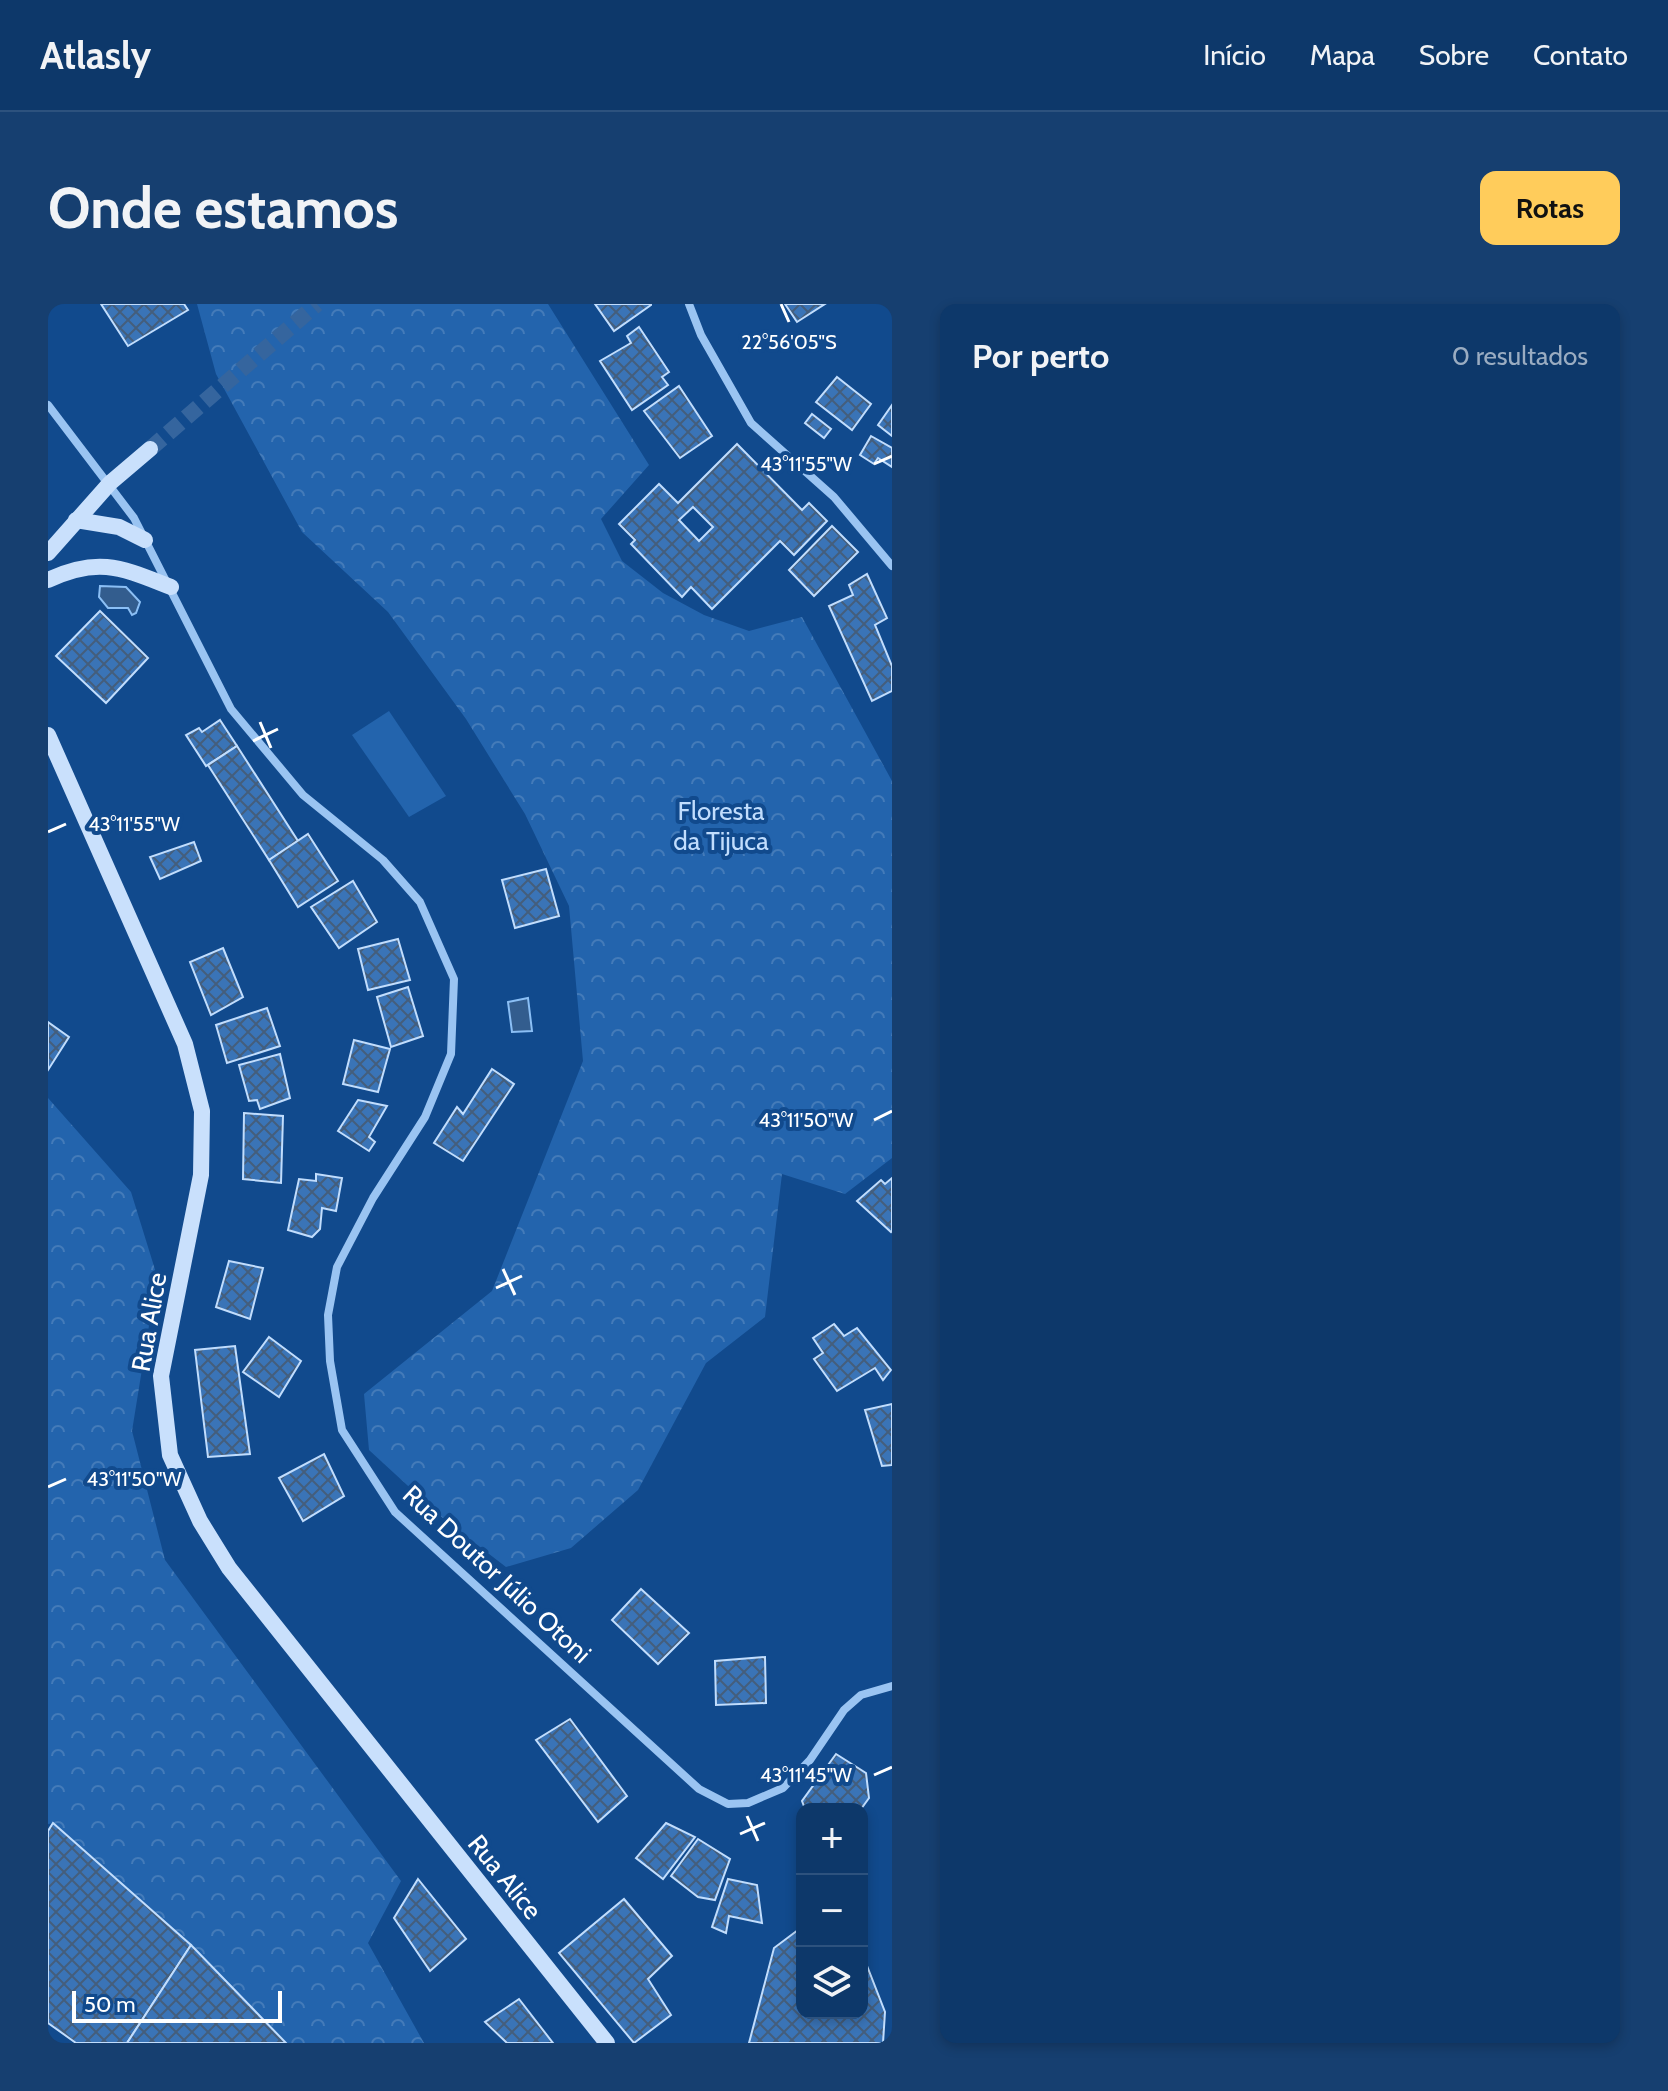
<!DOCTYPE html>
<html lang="pt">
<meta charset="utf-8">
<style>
:root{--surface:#0d386a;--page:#163f70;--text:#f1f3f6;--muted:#9aacc1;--line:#2d527e;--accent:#ffcc5b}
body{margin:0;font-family:Cabin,sans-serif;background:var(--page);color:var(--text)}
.controls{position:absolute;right:24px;bottom:24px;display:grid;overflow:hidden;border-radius:16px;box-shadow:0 4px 12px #0003}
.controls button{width:72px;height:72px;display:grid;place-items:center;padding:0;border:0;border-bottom:2px solid var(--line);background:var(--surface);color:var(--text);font:40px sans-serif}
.scale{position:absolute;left:24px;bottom:20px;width:210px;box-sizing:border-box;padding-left:8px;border:4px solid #fff;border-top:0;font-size:22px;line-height:28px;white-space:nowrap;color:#fff;-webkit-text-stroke:6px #114a8d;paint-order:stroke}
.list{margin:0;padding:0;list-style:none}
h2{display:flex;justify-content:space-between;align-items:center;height:104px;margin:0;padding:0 32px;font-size:34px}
h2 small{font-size:26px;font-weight:400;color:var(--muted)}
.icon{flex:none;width:44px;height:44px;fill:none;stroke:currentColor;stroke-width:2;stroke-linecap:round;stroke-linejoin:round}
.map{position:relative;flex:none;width:844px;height:1739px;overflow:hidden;border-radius:16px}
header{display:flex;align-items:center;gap:48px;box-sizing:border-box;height:112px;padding:0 40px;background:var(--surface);border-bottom:2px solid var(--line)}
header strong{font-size:38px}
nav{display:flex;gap:44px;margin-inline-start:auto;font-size:28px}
.intro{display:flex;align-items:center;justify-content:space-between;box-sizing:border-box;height:192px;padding:0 48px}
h1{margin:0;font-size:56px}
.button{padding:20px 36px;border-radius:16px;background:var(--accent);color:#111;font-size:28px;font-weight:700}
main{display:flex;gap:48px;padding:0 48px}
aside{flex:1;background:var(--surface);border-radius:16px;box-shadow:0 4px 12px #0003}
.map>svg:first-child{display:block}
.green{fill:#2364ad}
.forest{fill:url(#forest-crowns)}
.water{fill:#335d8e;stroke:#8bbff5;stroke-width:2}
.building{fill:url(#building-cross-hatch);stroke:#c1ddfd;stroke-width:2;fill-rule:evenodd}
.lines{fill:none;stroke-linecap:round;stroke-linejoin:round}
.secondary-tunnel{stroke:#35659e;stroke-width:16;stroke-dasharray:16 8;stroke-linecap:butt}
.street{stroke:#9ac4f2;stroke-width:8}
.secondary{stroke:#c9e0fc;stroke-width:16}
.ticks{fill:none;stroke:#fff;stroke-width:3}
.labels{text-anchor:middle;stroke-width:8;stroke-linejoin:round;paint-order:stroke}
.park-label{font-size:26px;fill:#c1ddfd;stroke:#114a8d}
.street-label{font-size:26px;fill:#fff;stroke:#114a8d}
.ticks-label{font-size:20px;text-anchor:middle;fill:#fff;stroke:#114a8d;stroke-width:8;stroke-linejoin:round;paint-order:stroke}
</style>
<header>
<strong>Atlasly</strong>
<nav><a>Início</a><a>Mapa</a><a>Sobre</a><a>Contato</a></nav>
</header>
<div class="intro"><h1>Onde estamos</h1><a class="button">Rotas</a></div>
<main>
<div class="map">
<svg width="844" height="1739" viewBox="0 0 844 1739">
<defs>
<pattern id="forest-crowns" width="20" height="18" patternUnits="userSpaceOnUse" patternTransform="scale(2)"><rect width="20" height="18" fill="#2364ad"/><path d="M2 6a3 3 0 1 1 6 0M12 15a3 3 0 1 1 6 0" fill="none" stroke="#447bb9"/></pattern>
<pattern id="building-cross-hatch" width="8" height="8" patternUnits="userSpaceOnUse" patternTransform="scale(2)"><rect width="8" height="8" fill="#3a74b7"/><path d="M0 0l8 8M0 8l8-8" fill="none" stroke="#445e7c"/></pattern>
</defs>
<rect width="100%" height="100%" fill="#114a8d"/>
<path class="green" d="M341 407 398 492 361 513 304 431Z"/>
<g class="forest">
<path d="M149 0H500L601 161 553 215 574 257 615 289 656 311 701 327 754 313 844 477V854L797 890 734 870 717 1013 658 1059 590 1186 523 1244 458 1263 397 1216 321 1146 316 1090 444 987 535 757 521 602 477 510 418 415 340 308 254 228 168 70Z"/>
<path d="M0 794 83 888 109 972 84 1127 117 1256 353 1577 320 1639 376 1739H238L143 1641 6 1519 0 1520Z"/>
</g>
<g class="water">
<path d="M52 282 78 283 92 298 88 309 84 311 80 304H60L51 293Z"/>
<path d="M480 694 484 727 464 728 460 698Z"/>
</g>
<g class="building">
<path d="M53 0H136L140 6 80 42Z"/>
<path d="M547 0H603V1L566 27Z"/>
<path d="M737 0H777L749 18Z"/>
<path d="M591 23 621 68 614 73 620 81 584 106 552 57 583 39 579 32Z"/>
<path d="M789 73 823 100 804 126 768 98Z"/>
<path d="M631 82 664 132 632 154 596 107Z"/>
<path d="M844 101V132L830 121Z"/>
<path d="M764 110 783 125 776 134 757 119Z"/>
<path d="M823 132 844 144V163L830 154 826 160 812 151Z"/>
<path d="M689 140 754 206 761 199 779 217 746 251 732 237 664 305 643 283 634 293 583 240 587 236 571 220 611 180 630 199ZM645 203 665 223 651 237 631 216Z"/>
<path d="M784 222 810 248 766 292 741 266Z"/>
<path d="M819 270 839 314 827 321 844 362V387L824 397 781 302 805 291 801 281Z"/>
<path d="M52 307 100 354 58 399 8 352Z"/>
<path d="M172 416 189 442 158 462 138 431 151 424 154 428Z"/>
<path d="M189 442 250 537 221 556 160 461Z"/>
<path d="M260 530 290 577 250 603 221 556Z"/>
<path d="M146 538 153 557 112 575 102 553Z"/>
<path d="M498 565 511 612 467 624 454 576Z"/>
<path d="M305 577 329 618 291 644 263 603Z"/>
<path d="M350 635 362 676 320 686 310 645Z"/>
<path d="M175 644 195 693 163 711 142 658Z"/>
<path d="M360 683 375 732 343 743 329 693Z"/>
<path d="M219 704 232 742 179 759 168 721Z"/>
<path d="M0 718 21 733 0 766Z"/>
<path d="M306 736 342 745 330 788 295 780Z"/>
<path d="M232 750 242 794 212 805 209 796 201 797 191 761Z"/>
<path d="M444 765 466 780 415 857 386 839 409 803 415 810Z"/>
<path d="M310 796 339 802 321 833 327 838 321 847 290 827Z"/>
<path d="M196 809 235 812 233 879 195 875Z"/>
<path d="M268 870 294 874 288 907 274 904 272 925 264 933 240 926 251 875 268 877Z"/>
<path d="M844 874V927L843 928 809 897 833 876 837 880Z"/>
<path d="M181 957 215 964 202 1015 168 1003Z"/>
<path d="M786 1020 796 1032 809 1024 843 1066 835 1076 827 1064 789 1087 766 1055 775 1049 765 1034Z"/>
<path d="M221 1033 253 1057 231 1093 195 1068Z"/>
<path d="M187 1042 202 1150 160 1153 147 1046Z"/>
<path d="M844 1100V1161L834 1162 817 1106Z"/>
<path d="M276 1150 296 1192 255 1217 231 1174Z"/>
<path d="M593 1285 641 1329 610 1360 564 1316Z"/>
<path d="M717 1353 718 1399 668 1401 667 1357Z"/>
<path d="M522 1415 579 1492 550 1518 488 1436Z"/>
<path d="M788 1450 818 1469 821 1494 813 1505H757L754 1497Z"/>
<path d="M5 1519 143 1641 79 1739H28L0 1719V1527Z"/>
<path d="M618 1519 647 1533 615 1575 588 1554Z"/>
<path d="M650 1535 682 1555 667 1596 650 1593 623 1572Z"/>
<path d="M370 1575 418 1635 382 1667 346 1614Z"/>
<path d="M680 1575 709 1581 714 1619 681 1612 678 1629 664 1623Z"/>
<path d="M576 1595 624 1652 600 1675 623 1711 586 1739 511 1649Z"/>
<path d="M754 1623V1709H814V1649L837 1708 835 1739H701L726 1644Z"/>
<path d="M143 1641 238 1739H79Z"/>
<path d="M471 1695 505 1739H459L437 1718Z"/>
</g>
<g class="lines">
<path class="secondary-tunnel" d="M102 145 269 0"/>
<g class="street">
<path d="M641 0 653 31 703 119 786 193 844 262"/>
<path d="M0 101 86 214 183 405 255 491 335 556 372 598 406 675 403 750 377 813 325 894 289 963 280 1011 282 1057 294 1126 347 1208 651 1485 680 1500 700 1499 735 1484 762 1456 796 1406 813 1391 844 1382"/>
</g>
<g class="secondary">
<path d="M28 216 71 223 97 236"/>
<path d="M0 249 62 179 102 145"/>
<path d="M0 276C51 252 74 264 123 283"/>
<path d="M0 431 137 740 154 807 153 871 113 1072 122 1151 152 1217 181 1264 559 1739"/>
</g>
</g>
<path class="ticks" d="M733 0 741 18M826 160 844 152M212 418 223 444M205 437 230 425M0 528 18 520M826 816 844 807M455 965 467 991M448 984 474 972M0 1183 18 1175M826 1471 844 1463M699 1512 710 1537M692 1530 717 1519"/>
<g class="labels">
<g class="park-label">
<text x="673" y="516">Floresta<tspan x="673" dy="30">da Tijuca</tspan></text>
</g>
<g class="street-label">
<text transform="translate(101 1018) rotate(-80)" y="9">Rua Alice</text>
<text transform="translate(449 1270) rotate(43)" y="9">Rua Doutor Júlio Otoni</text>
<text transform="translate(457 1573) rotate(51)" y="9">Rua Alice</text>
</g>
</g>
<g class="ticks-label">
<text x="741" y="45">22°56'05"S</text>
<text x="758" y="167">43°11'55"W</text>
<text x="86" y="527">43°11'55"W</text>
<text x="758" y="823">43°11'50"W</text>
<text x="86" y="1182">43°11'50"W</text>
<text x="758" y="1478">43°11'45"W</text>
</g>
</svg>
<div class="controls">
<button>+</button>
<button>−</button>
<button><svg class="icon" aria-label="layers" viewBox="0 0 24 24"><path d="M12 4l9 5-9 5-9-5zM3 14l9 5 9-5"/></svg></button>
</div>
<div class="scale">50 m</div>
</div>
<aside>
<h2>Por perto<small>0 resultados</small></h2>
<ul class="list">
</ul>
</aside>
</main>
